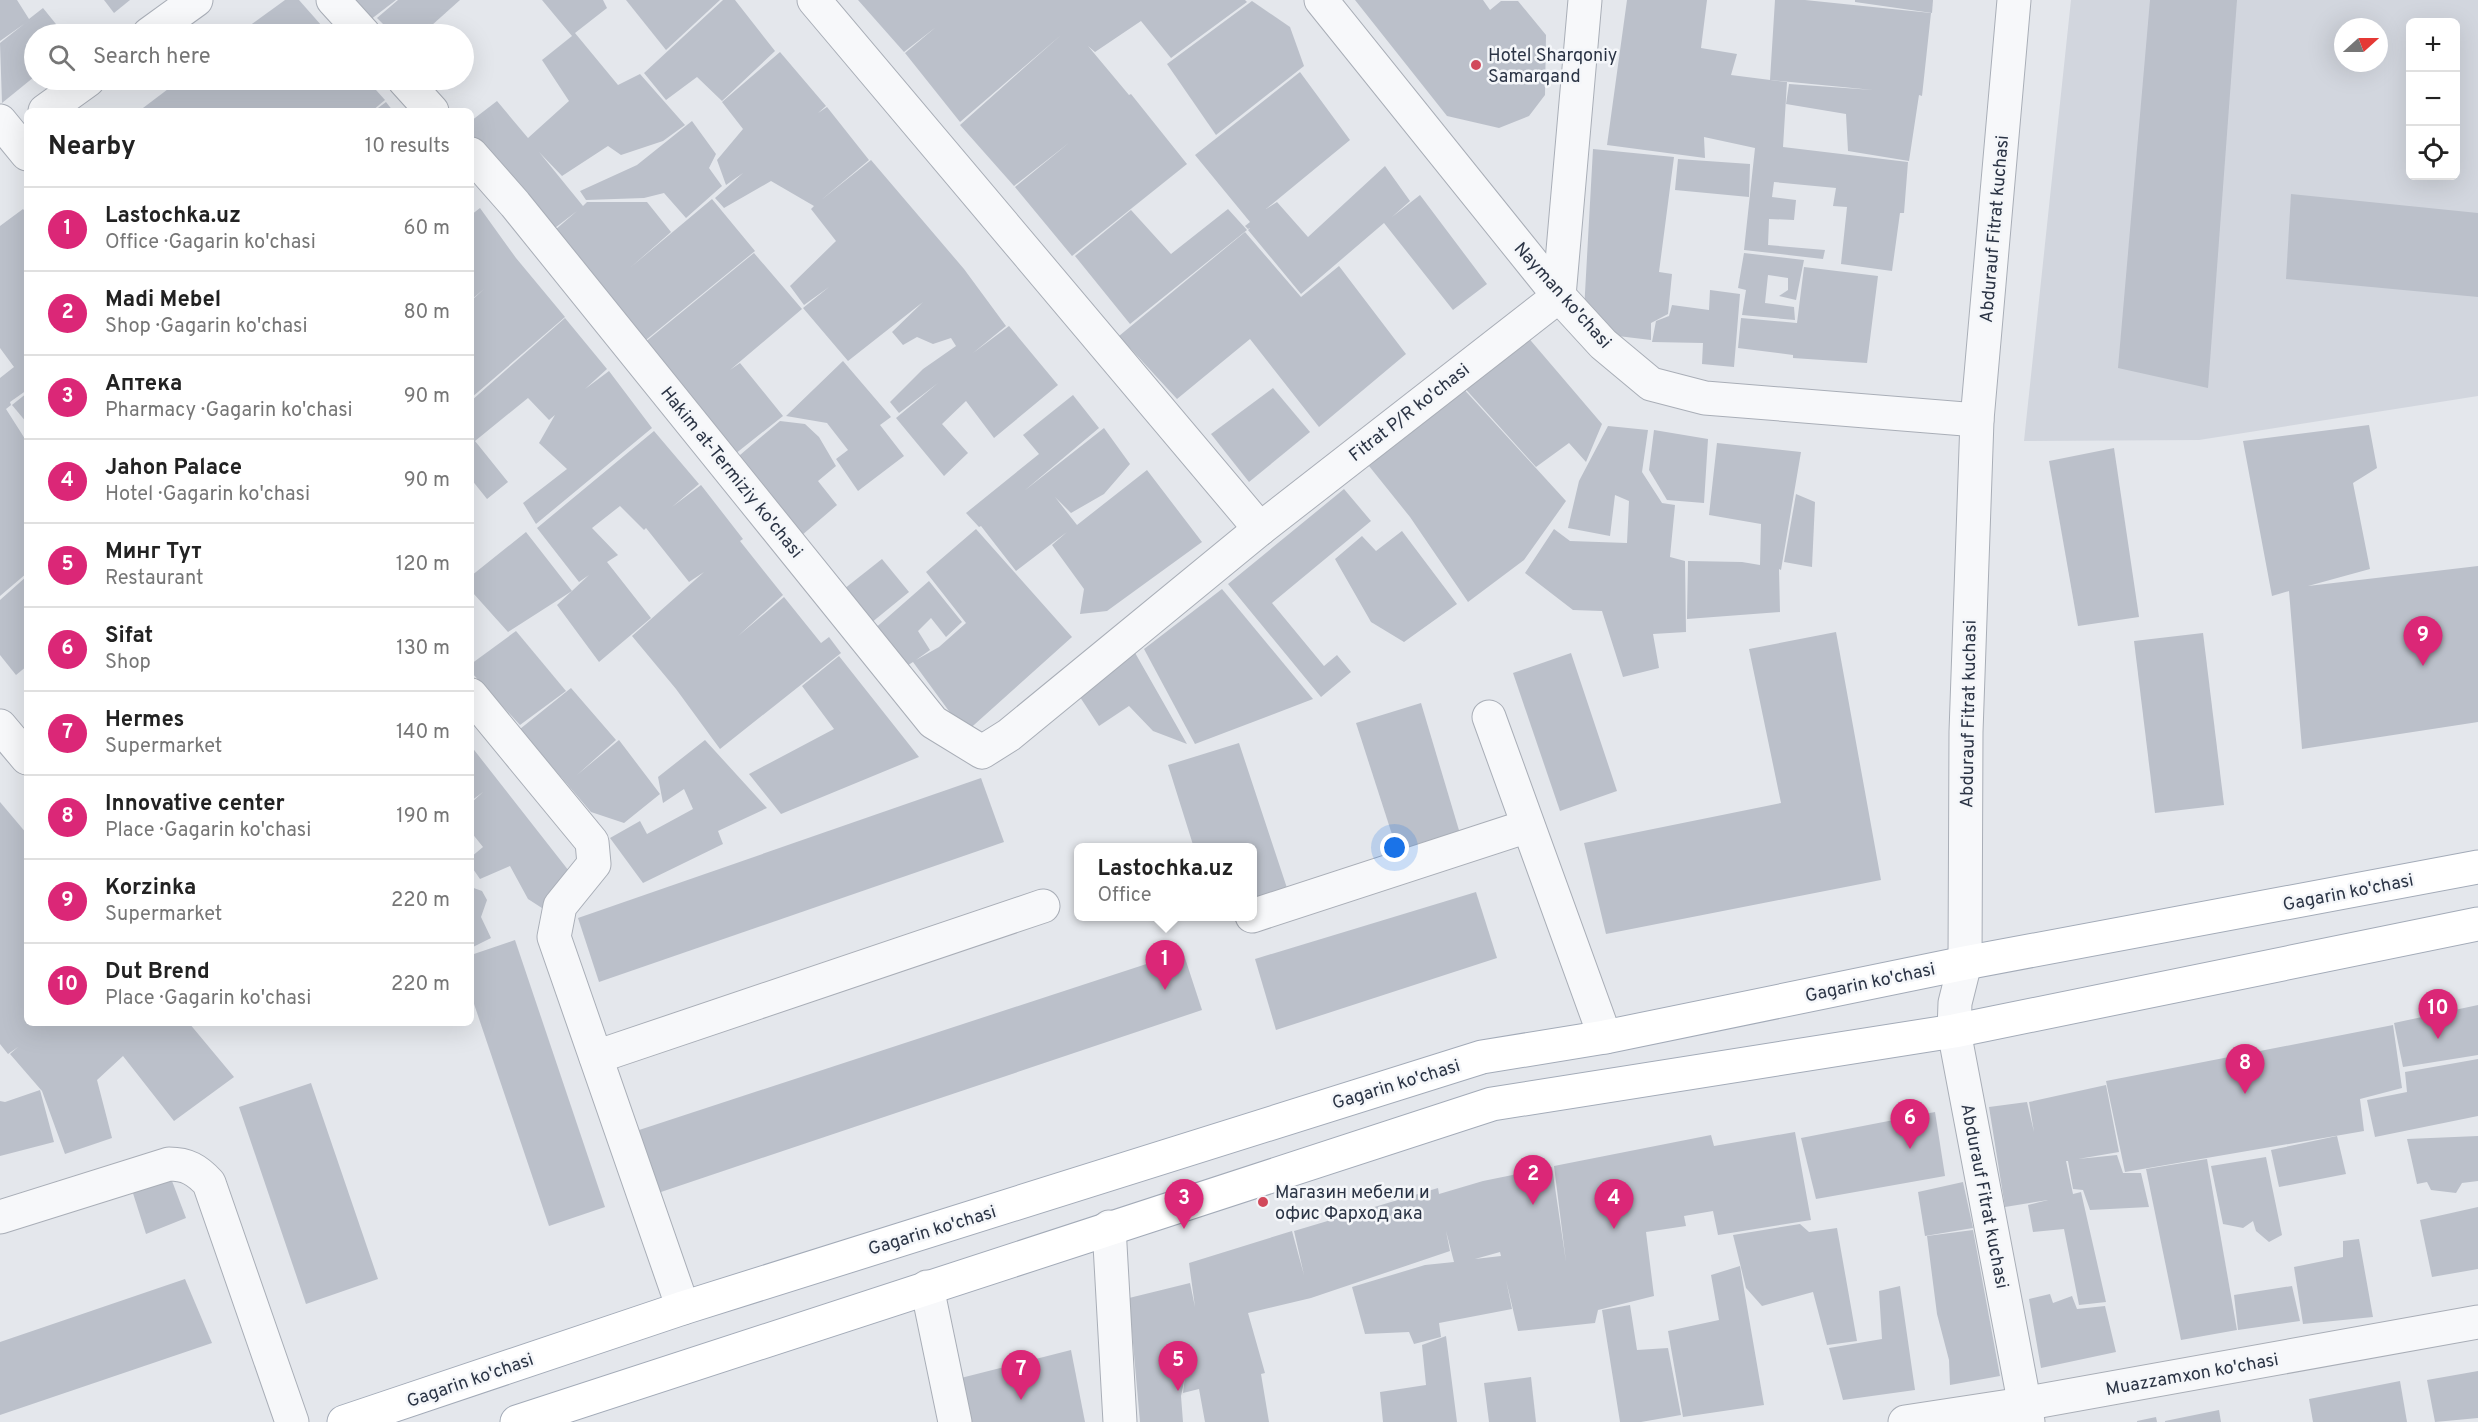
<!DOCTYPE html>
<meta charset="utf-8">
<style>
:root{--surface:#fff;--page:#f6f6f6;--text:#222;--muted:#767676;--line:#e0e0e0;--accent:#db2777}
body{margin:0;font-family:Overpass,sans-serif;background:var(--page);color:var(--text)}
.controls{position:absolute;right:18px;top:18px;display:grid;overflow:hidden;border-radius:9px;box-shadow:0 6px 24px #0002}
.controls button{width:54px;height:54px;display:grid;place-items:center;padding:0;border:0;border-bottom:2px solid var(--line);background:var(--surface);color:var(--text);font:30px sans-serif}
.compass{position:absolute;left:2334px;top:18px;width:54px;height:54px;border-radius:50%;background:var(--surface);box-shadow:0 6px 24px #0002;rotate:69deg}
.you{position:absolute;left:1395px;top:848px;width:21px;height:21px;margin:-15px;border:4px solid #fff;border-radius:50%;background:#1a73e8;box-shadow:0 0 0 9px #1a73e833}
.badge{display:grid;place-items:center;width:39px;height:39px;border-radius:50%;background:var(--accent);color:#fff;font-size:20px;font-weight:700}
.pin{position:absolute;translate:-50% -50px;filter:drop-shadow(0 2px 3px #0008)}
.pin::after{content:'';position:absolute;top:32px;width:21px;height:18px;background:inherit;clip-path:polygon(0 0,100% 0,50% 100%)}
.popup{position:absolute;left:1074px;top:843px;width:183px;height:78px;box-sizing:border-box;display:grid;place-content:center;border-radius:9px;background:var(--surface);filter:drop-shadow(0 2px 4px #0005);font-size:20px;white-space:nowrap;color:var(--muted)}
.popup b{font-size:22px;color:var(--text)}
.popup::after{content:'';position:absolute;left:50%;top:100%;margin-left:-12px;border:12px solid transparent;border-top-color:var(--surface)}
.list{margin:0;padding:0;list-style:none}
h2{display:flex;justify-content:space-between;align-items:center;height:78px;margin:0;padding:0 24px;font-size:26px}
h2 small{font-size:20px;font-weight:400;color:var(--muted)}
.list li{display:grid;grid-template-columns:39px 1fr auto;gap:18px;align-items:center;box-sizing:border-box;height:84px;padding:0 24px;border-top:2px solid var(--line)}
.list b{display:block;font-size:22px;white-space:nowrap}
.list p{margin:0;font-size:20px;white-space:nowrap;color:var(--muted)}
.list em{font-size:20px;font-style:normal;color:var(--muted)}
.icon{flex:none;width:33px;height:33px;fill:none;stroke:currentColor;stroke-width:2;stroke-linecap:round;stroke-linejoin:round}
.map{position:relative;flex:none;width:2478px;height:1422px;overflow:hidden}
.search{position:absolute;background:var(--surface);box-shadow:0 6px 24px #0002;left:24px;top:24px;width:450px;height:66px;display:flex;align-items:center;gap:15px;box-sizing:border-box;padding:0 21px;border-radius:33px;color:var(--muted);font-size:22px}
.panel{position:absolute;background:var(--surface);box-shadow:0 6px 24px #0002;left:24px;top:108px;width:450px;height:918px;border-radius:9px}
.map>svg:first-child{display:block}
.built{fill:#d2d6de;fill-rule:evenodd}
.building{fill:#bbc0ca;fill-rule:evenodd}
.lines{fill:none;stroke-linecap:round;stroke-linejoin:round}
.minor-casing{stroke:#a9aeb7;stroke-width:35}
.major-casing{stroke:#a3abb8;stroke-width:35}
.minor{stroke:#f7f8fa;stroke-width:33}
.major{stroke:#fff;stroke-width:33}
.poi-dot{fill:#d1495b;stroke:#f4f6f9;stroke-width:2}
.labels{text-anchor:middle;stroke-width:5;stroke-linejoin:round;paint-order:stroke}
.poi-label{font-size:18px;fill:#2b3445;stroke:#f4f6f9;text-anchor:start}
.street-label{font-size:18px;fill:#2b3445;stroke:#f4f6f9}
</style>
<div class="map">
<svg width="2478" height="1422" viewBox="0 0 2478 1422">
<rect width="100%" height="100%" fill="#e4e7ec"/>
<path class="built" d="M2071 0H2478V396L2199 440 2024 441ZM2410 22H2456V176H2410ZM2343 27H2379V63H2343Z"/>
<g class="building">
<path d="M0 0H17L29 19 43 8 64 34H34V77L2 103 0 43 24 24 0 41Z"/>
<path d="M104 0H130L114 13Z"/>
<path d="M285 0H299L329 34H238Z"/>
<path d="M354 0H396L370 20Z"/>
<path d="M398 0H460L422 34H393L377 18Z"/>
<path d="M542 0H603L607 8 575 33 618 85 640 74 685 125 663 141 621 155 608 146 562 176 539 152 583 206 587 202H647L671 232 631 267 712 199 755 251 641 344 548 236 577 211 551 231 471 136V121L497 101 528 138 569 101 542 60 572 36Z"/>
<path d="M626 0H720L666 50Z"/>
<path d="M723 0H735L775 51 722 101 697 77 666 100 644 73Z"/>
<path d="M858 0H1245L1247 2 1171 58 1141 21 1095 52 1088 46 1129 95 1131 94 1187 164 1072 256 1015 187 1070 142 1014 186 960 125 1061 35 960 122 905 53 936 27 904 52Z"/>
<path d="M1355 0H1483L1490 10 1501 1H1518L1546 35 1545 95 1529 116 1499 128 1447 116Z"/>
<path d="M1627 0H1707L1701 48 1737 54 1731 75 1787 82 1783 147 1908 162 1904 213H1900L1892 271 1841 264 1847 207 1833 206 1836 188 1774 182 1772 197 1796 200 1794 220 1769 219 1768 245 1825 250 1823 259 1744 250 1755 148 1704 137 1705 158 1607 145Z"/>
<path d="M1775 0H1805L1931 13 1922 96 1919 95 1909 161 1848 151 1846 114 1786 104 1789 84 1873 90 1770 80Z"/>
<path d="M1855 0H1933L1932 13 1855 2Z"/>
<path d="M2150 0H2237L2208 388 2118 368Z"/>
<path d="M1252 1 1290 27 1304 66 1216 135 1167 64Z"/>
<path d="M780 52 826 106 818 113 827 107 869 160 820 201 871 160 964 269 1006 326 973 353 1009 326 1058 385 994 438 966 401 942 424 968 453 944 476 896 418 938 383 899 413 890 402 923 369 956 346 951 338 933 344 917 337 903 345 892 332 923 302 848 361 803 308 829 287 804 305 790 286 836 241 811 209 814 206 771 181 724 208 715 198 743 173 726 185 717 160 743 129 722 102Z"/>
<path d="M1300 72 1350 140 1266 209 1277 202 1308 237 1385 166 1410 201 1392 217 1420 195 1487 284 1453 310 1384 223 1301 294 1248 230 1250 228 1248 229 1245 226 1250 222 1195 155Z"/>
<path d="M180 80H367L385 100 372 111H139Z"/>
<path d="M386 102 393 111H374Z"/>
<path d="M692 121 716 154 709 168 722 186 686 218 664 193 644 198 586 200 580 191 637 165Z"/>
<path d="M1593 149 1674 157 1659 272 1672 274 1668 314 1651 323V340L1601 334 1584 311Z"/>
<path d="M1678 159 1750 164 1749 197 1675 190Z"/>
<path d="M2291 194 2478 213V297L2286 279Z"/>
<path d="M480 208 516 258 565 317 471 398V301L484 289 471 300V215Z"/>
<path d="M23 209 27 214V390L10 402 11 405 6 409 27 442V573L0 596V378L14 367 0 348V226Z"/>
<path d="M1228 209 1247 230 1130 324 1075 256 1131 210 1171 254Z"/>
<path d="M1245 232 1301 297 1339 266 1406 354 1319 427 1250 339 1177 399 1119 336Z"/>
<path d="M754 253 802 309 730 370 740 363 783 416 730 458 644 343Z"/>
<path d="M1744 253 1804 260 1796 300 1779 296 1788 290V278L1768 275 1765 303 1794 307 1795 320 1742 315 1746 290 1738 288Z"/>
<path d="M1804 267 1878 276 1867 363 1793 358V355L1738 348 1741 318 1797 323Z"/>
<path d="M1710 290 1740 294 1734 367 1702 364 1703 343 1652 342 1656 321 1669 316 1672 305 1709 310Z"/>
<path d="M565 318 607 369 585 389 609 371 652 428 536 524 523 503 567 469 539 443 555 415 549 420 528 398 475 441 508 482 487 499 471 479V401Z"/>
<path d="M1526 335 1602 424 1586 462 1569 443 1536 467 1461 384Z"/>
<path d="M843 361 891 417 880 425 904 456 858 491 836 459 848 450 827 423 786 416Z"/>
<path d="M1460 385 1566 501 1524 560 1468 602 1410 517 1369 466Z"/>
<path d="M1273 388 1310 432 1249 482 1211 434Z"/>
<path d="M27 393V423L12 405Z"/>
<path d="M1073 395 1099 428 1024 491 1104 428 1130 464 1104 494 1071 513 1055 497 1077 525 1147 470 1202 542 1107 611 1080 614 1084 589 1052 545 1067 532 1016 571 981 526 979 527 966 513 1039 454 1023 435Z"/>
<path d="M780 421 805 424 819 437 836 466 818 481 837 505 794 542 733 461Z"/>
<path d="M2369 425 2377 468 2353 483 2370 569 2308 586 2478 566V722L2302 749 2289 591 2272 596 2243 441Z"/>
<path d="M1608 426 1648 430 1642 472 1662 503 1675 505 1670 557 1685 561 1686 632 1653 634 1659 668 1623 677 1602 611 1573 610 1525 573 1554 529 1570 541 1627 543 1629 501 1615 495 1610 536 1568 528 1579 481Z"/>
<path d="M1654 430 1708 439 1704 503 1667 500 1649 470Z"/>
<path d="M654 431 699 484 672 507 701 485 743 539 740 541 783 595 738 636 784 597 821 643 829 637 841 653 720 749 676 689 632 636 704 572 689 582 646 528 644 530 620 506 592 528 618 555 607 562 651 618 599 662 557 605 589 575 579 582 537 528Z"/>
<path d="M1717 443 1801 452 1781 570 1779 569 1780 612 1687 619 1688 561 1742 562 1760 565 1761 524 1709 515Z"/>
<path d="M2114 448 2139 617 2078 626 2049 461Z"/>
<path d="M1344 489 1371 521 1272 603 1324 666 1337 655 1351 672 1321 697 1228 584Z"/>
<path d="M1796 494 1815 502 1812 567 1784 562Z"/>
<path d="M976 529 1072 637 965 733 913 662 902 669 872 631 929 581 962 622 946 637 931 618 918 631 930 650 916 660 939 647 966 623 926 572Z"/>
<path d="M1402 531 1457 604 1404 642 1371 622 1335 559 1362 536 1376 551Z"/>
<path d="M526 532 572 591 508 632 473 593 471 595V576Z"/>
<path d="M882 559 909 592 871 623 844 589Z"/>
<path d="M27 576V666L16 675 0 655V600Z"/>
<path d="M1222 589 1313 699 1195 744 1144 649Z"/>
<path d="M516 631 566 691 520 725 471 672V664Z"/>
<path d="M1836 632 1881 880 1606 934 1584 843 1781 803 1749 649Z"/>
<path d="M2203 633 2224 805 2155 813 2134 641Z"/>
<path d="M1134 651 1187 744 1153 731 1129 706 1099 726 1078 694Z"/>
<path d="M1571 653 1617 791 1560 811 1513 673Z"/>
<path d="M839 656 919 757 781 814 749 774 834 729 802 686Z"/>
<path d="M571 688 616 740 577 775 619 740 660 794 624 823 591 812 520 729Z"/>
<path d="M1421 703 1461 837 1399 856 1356 723Z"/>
<path d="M705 740 767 808 718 831 723 844 643 883 610 838 640 821 647 834 693 809 684 789 663 803 658 777Z"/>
<path d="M1239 743 1287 888 1252 899V848H1194L1168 765Z"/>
<path d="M471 746 576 880 545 910 528 899 510 866 480 879 471 866V857L483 847 471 832V803L483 792 471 801Z"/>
<path d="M981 778 1004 842 599 982 578 918Z"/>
<path d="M0 802 27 834V1023H189L234 1077 174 1121 123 1056 97 1080 112 1138 65 1154 42 1091 10 1054 18 1047 8 1054 0 1044Z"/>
<path d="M471 887 482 891 487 900 481 917 491 938 471 948Z"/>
<path d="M1476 892 1497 958 1276 1030 1255 959Z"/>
<path d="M515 940 605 1207 549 1226 471 995V955Z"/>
<path d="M1183 952 1202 1010 658 1193 636 1131Z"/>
<path d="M2478 1005V1055L2403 1067 2394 1023Z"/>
<path d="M2393 1025 2402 1088 2360 1099 2364 1131 2125 1172 2106 1081Z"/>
<path d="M2478 1059V1116L2375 1137 2367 1100 2407 1092 2405 1072Z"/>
<path d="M311 1083 378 1279 306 1304 239 1107Z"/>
<path d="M2106 1085 2119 1152 2078 1159 2117 1155 2123 1173H2141L2149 1207 2090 1210 2083 1190 2073 1189 2068 1161H2066L2073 1194 2081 1192 2106 1302 2079 1305 2064 1229 2033 1232 2028 1205 2048 1200 2005 1207 1989 1107 2027 1102 2034 1132 2029 1102Z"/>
<path d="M40 1090 54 1142 0 1156V1101L5 1102Z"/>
<path d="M1935 1112 1945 1176 1816 1199 1801 1138Z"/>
<path d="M1795 1132 1811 1220 1718 1235 1713 1211 1684 1216 1686 1226 1646 1232 1654 1296 1598 1310 1595 1323 1518 1331 1506 1280 1512 1309 1439 1323 1441 1337 1414 1344 1409 1332 1365 1334 1352 1287 1425 1265 1454 1262 1446 1231 1450 1251 1311 1298 1248 1313 1265 1373 1261 1374 1269 1422H1205L1199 1389 1183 1393 1185 1377 1181 1396 1183 1422H1140L1129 1298 1190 1283 1195 1307 1189 1263 1292 1231 1304 1275 1294 1231 1438 1188 1439 1194 1483 1181 1552 1167 1566 1262 1554 1166 1711 1135 1714 1146ZM1500 1252 1501 1256 1475 1259Z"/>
<path d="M2337 1136 2346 1174 2279 1187 2271 1150Z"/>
<path d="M2478 1136V1181L2462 1183 2456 1193 2431 1190 2427 1182 2417 1184 2407 1139Z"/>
<path d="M2266 1157 2282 1235 2269 1242 2256 1231 2253 1221 2243 1228 2223 1224 2211 1166Z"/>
<path d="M2207 1159 2237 1330 2181 1340 2146 1169Z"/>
<path d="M169 1173 186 1218 146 1234 131 1187Z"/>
<path d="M1963 1182 1973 1228 1925 1236 1918 1192Z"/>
<path d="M2478 1207V1269L2432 1277 2420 1220Z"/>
<path d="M1800 1224 1809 1232 1837 1228 1857 1341 1827 1345 1813 1292 1762 1306 1746 1288 1733 1235Z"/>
<path d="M1973 1230 2000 1376 1950 1385 1949 1360 1937 1314 1927 1236Z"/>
<path d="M2359 1239 2373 1317 2303 1324 2294 1267 2343 1257V1241Z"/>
<path d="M1740 1266 1764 1405 1683 1417 1668 1331 1719 1320 1711 1275Z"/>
<path d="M185 1279 212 1343 0 1415V1342Z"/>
<path d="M1900 1286 1915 1390 1843 1400 1829 1348 1882 1339 1879 1291Z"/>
<path d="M2292 1286 2300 1321 2238 1330 2234 1295Z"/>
<path d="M2050 1294 2053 1303 2072 1296 2077 1309 2105 1306 2116 1352 2041 1368 2029 1299Z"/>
<path d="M1630 1305 1637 1350 1668 1348 1681 1415 1641 1422H1620L1602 1310Z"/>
<path d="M1446 1336 1457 1422H1383L1380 1392 1426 1385 1422 1345Z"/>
<path d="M1071 1350 1085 1422H965L957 1379Z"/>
<path d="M2478 1371V1418L2435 1422 2427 1380Z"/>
<path d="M1531 1377 1536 1422H1489L1484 1383Z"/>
<path d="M2400 1381 2407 1422H2313L2309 1399Z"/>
<path d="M2219 1410 2221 1422H2165V1421Z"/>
<path d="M2156 1417 2157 1422H2137V1421Z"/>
</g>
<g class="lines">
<defs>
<g id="minor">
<path d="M333 0 364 34"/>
<path d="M814 0 1260 529"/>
<path d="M1321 0 1559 296 1603 344 1651 384 1705 398 1977 420"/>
<path d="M2014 0 1977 420 1966 732 1965 963 1955 1003 1954 1031 2028 1422"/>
<path d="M149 34 196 0"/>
<path d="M404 80 432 111"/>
<path d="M45 111 88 80"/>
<path d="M0 121 27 154"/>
<path d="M471 154 515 204 933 722 982 752 1009 735 1260 529 1559 296"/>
<path d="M1559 296 1585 0"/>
<path d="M471 695 592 842 594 864 560 906 554 937 683 1308"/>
<path d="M1489 717 1605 1037"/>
<path d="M0 726 27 758"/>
<path d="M1252 916 1528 826"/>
<path d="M596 1057 1043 906"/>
<path d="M0 1217 169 1164C187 1164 197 1170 209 1183L292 1422"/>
<path d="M1109 1227 1120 1422"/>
<path d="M927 1287 955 1422"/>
<path d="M1905 1422 2023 1404 2478 1322"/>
</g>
<g id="major">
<path d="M344 1422 683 1308 1482 1057 1605 1037 1965 963 2478 867"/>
<path d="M517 1422 1492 1104 1954 1031 2478 924"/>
</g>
</defs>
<use href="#minor" class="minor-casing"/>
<use href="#major" class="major-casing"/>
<use href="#minor" class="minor"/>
<use href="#major" class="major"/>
</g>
<g class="poi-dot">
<circle cx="1476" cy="65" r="6"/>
<circle cx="1263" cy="1202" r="6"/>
</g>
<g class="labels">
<g class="poi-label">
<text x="1488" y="61">Hotel Sharqoniy<tspan x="1488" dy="21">Samarqand</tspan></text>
<text x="1275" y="1198">Магазин мебели и<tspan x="1275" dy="21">офис Фарход ака</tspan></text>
</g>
<g class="street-label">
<text transform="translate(1994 229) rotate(-85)" y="6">Abdurauf Fitrat kuchasi</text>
<text transform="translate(1563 295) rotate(48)" y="6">Nayman ko'chasi</text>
<text transform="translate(1409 412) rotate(-38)" y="6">Fitrat P/R ko'chasi</text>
<text transform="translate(732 472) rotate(51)" y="6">Hakim at-Termiziy ko'chasi</text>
<text transform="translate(1968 714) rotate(-89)" y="6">Abdurauf Fitrat kuchasi</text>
<text transform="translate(2348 892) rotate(-11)" y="6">Gagarin ko'chasi</text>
<text transform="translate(1870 982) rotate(-12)" y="6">Gagarin ko'chasi</text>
<text transform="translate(1396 1084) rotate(-17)" y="6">Gagarin ko'chasi</text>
<text transform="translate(1985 1196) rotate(79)" y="6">Abdurauf Fitrat kuchasi</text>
<text transform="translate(932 1230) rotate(-17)" y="6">Gagarin ko'chasi</text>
<text transform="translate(2192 1374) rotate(-10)" y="6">Muazzamxon ko'chasi</text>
<text transform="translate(470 1380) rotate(-19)" y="6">Gagarin ko'chasi</text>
</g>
</g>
</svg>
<div class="controls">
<button>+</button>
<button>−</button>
<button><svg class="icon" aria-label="locate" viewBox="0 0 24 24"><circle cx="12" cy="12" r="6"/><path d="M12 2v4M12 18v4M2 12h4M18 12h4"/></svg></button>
</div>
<svg class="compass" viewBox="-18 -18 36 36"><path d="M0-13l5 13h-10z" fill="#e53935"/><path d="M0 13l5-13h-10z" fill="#767676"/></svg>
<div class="you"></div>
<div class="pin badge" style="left:1165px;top:990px">1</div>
<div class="popup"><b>Lastochka.uz</b>Office</div>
<div class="pin badge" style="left:1533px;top:1205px">2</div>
<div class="pin badge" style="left:1184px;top:1229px">3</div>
<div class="pin badge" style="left:1614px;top:1229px">4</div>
<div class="pin badge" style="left:1178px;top:1391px">5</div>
<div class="pin badge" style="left:1910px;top:1149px">6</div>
<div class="pin badge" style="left:1021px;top:1400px">7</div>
<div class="pin badge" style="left:2245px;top:1094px">8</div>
<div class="pin badge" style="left:2423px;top:666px">9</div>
<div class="pin badge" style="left:2438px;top:1039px">10</div>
<div class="search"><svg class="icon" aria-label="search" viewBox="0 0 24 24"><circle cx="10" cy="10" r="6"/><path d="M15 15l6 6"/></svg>Search here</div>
<section class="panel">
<h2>Nearby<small>10 results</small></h2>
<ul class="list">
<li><span class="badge">1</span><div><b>Lastochka.uz</b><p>Office · Gagarin ko'chasi</p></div><em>60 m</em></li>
<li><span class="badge">2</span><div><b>Madi Mebel</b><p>Shop · Gagarin ko'chasi</p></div><em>80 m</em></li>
<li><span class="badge">3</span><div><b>Аптека</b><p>Pharmacy · Gagarin ko'chasi</p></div><em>90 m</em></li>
<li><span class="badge">4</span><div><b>Jahon Palace</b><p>Hotel · Gagarin ko'chasi</p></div><em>90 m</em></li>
<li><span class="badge">5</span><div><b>Минг Тут</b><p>Restaurant</p></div><em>120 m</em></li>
<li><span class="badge">6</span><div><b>Sifat</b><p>Shop</p></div><em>130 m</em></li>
<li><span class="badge">7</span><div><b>Hermes</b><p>Supermarket</p></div><em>140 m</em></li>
<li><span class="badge">8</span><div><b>Innovative center</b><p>Place · Gagarin ko'chasi</p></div><em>190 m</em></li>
<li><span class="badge">9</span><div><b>Korzinka</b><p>Supermarket</p></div><em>220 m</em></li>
<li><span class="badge">10</span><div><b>Dut Brend</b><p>Place · Gagarin ko'chasi</p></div><em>220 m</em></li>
</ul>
</section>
</div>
